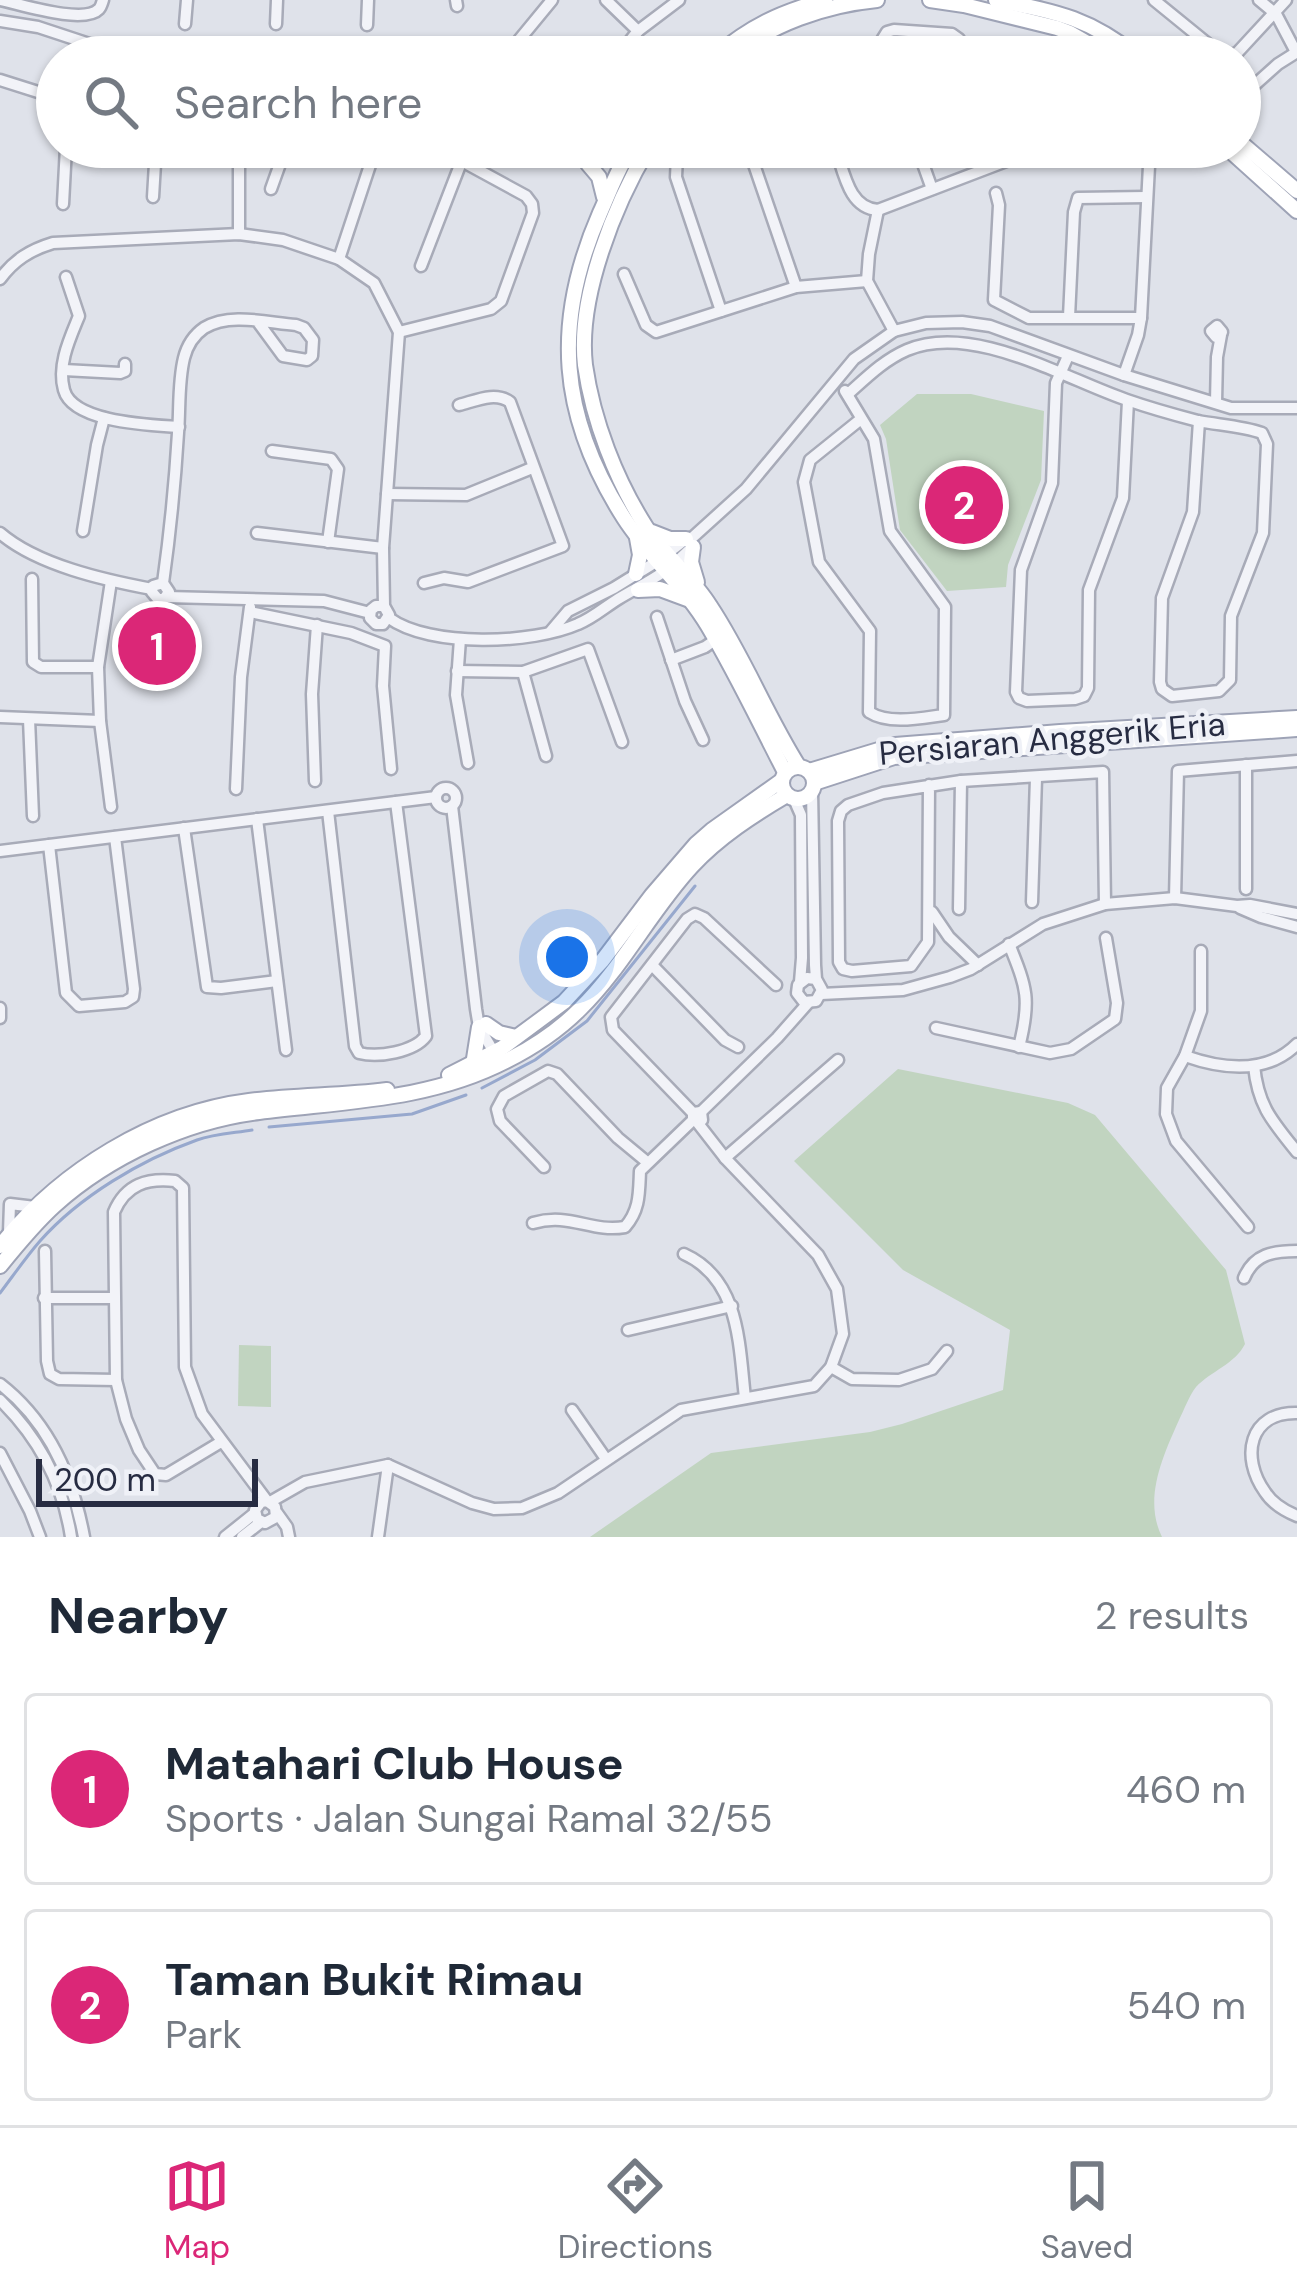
<!DOCTYPE html>
<meta charset="utf-8">
<style>
:root{--surface:#fff;--page:#f6f6f7;--text:#1f2937;--muted:#747a83;--line:#e0e1e3;--accent:#db2777}
body{margin:0;font-family:"DM Sans",sans-serif;background:var(--page);color:var(--text)}
.scale{position:absolute;left:36px;bottom:30px;width:222px;box-sizing:border-box;padding-left:12px;border:6px solid #272c42;border-top:0;font-size:33px;line-height:42px;white-space:nowrap;color:#272c42;-webkit-text-stroke:9px #eff1f7;paint-order:stroke}
.you{position:absolute;left:567px;top:957px;width:42px;height:42px;margin:-30px;border:9px solid #fff;border-radius:50%;background:#1a73e8;box-shadow:0 0 0 18px #1a73e833}
.badge{display:grid;place-items:center;width:78px;height:78px;border-radius:50%;background:var(--accent);color:#fff;font-size:39px;font-weight:700}
.pin{position:absolute;translate:-50% -50%;border:6px solid #fff;box-shadow:0 3px 12px #0006}
.list{margin:0;padding:0;list-style:none}
h2{display:flex;justify-content:space-between;align-items:center;height:156px;margin:0;padding:0 48px;font-size:51px}
h2 small{font-size:39px;font-weight:400;color:var(--muted)}
.list li{display:grid;grid-template-columns:78px 1fr auto;gap:36px;align-items:center;box-sizing:border-box;height:192px;margin:0 24px 24px;padding:0 24px;border:3px solid var(--line);border-radius:12px}
.list b{display:block;font-size:45px;white-space:nowrap}
.list p{margin:0;font-size:39px;white-space:nowrap;color:var(--muted)}
.list em{font-size:39px;font-style:normal;color:var(--muted)}
.icon{flex:none;width:66px;height:66px;fill:none;stroke:currentColor;stroke-width:2;stroke-linecap:round;stroke-linejoin:round}
.map{position:relative;flex:none;width:1297px;height:1537px;overflow:hidden}
.search{position:absolute;background:var(--surface);box-shadow:0 3px 9px #0004;left:36px;right:36px;top:36px;height:132px;display:flex;align-items:center;gap:30px;box-sizing:border-box;padding:0 42px;border-radius:66px;color:var(--muted);font-size:45px}
.sheet{height:588px;background:var(--surface)}
nav{display:flex;justify-content:space-around;align-items:center;box-sizing:border-box;height:168px;border-top:3px solid var(--line);background:var(--surface);font-size:33px;color:var(--muted)}
nav a{display:grid;justify-items:center;gap:6px}
nav .on{color:var(--accent)}
.map>svg:first-child{display:block}
.green{fill:#c1d4c0}
.lines{fill:none;stroke-linecap:round;stroke-linejoin:round}
.stream{stroke:#97a8cd;stroke-width:3}
.minor-casing{stroke:#a8abb8;stroke-width:15}
.major-casing{stroke:#9ea3b6;stroke-width:18}
.minor{stroke:#f2f3f8;stroke-width:10}
.major{stroke:#fff;stroke-width:14}
.labels{text-anchor:middle;stroke-width:9;stroke-linejoin:round;paint-order:stroke}
.street-label{font-size:33px;fill:#272c42;stroke:#eff1f7}
</style>
<div class="map">
<svg width="1297" height="1537" viewBox="0 0 1297 1537">
<rect width="100%" height="100%" fill="#dfe2ea"/>
<g class="green">
<path d="M917 394H971L1044 411 1041 480 1008 565 1006 587 947 591 900 530 886 439 880 425Z"/>
<path d="M898 1069 1068 1103 1095 1115 1226 1270 1245 1344C1235 1364 1211 1371 1196 1387 1189 1396 1184 1410 1179 1420 1163 1456 1143 1499 1162 1537H590L711 1453 870 1432 902 1424 1003 1390 1010 1330 903 1270 794 1161Z"/>
<path d="M239 1345 271 1346V1407L238 1406Z"/>
</g>
<g class="lines">
<g class="stream">
<path d="M482 1088 535 1060 587 1021 695 886"/>
<path d="M269 1127 412 1114 466 1095"/>
<path d="M0 1293C13 1276 26 1257 40 1241 80 1196 141 1160 197 1140 214 1134 234 1133 252 1130"/>
</g>
<defs>
<g id="minor">
<path d="M0 0C20 4 84 25 99 9 101 7 102 3 103 0"/>
<path d="M456 0 457 6"/>
<path d="M606 0 638 31"/>
<path d="M1154 0 1224 57 1237 53 1286 0"/>
<path d="M1259 0 1276 14 1296 52"/>
<path d="M0 21 38 27 129 57"/>
<path d="M185 24 187 0"/>
<path d="M276 24 277 0"/>
<path d="M367 25 368 0"/>
<path d="M801 50 803 57"/>
<path d="M510 51 552 0"/>
<path d="M1045 54 1046 57"/>
<path d="M617 57 638 31 679 0"/>
<path d="M884 57 882 40 887 32 894 30 952 34 959 39 965 57"/>
<path d="M0 80 57 98"/>
<path d="M1240 98 1278 64 1297 52"/>
<path d="M239 147V234"/>
<path d="M560 147 588 164"/>
<path d="M684 147 677 156 676 177 721 311"/>
<path d="M748 147 796 287"/>
<path d="M835 147C844 171 848 208 878 210"/>
<path d="M917 147 932 189"/>
<path d="M271 189 286 147"/>
<path d="M996 193 999 205 994 300 1029 318H1141"/>
<path d="M153 197 156 147"/>
<path d="M63 204 66 147"/>
<path d="M878 210 1043 147"/>
<path d="M878 210 869 254 867 281 894 331"/>
<path d="M339 259 376 147"/>
<path d="M421 266 462 160"/>
<path d="M624 274 646 325 656 332 796 287 867 281"/>
<path d="M66 277 79 316C70 338 57 365 64 390 73 423 152 425 179 427"/>
<path d="M0 279C14 260 30 250 53 243L239 234 283 240 339 259 374 283 399 332 383 548 384 606 389 615 383 624H376L370 618 371 610 376 606H384"/>
<path d="M1069 317 1074 212 1078 198 1146 197"/>
<path d="M1217 326 1222 332 1216 337 1211 331Z"/>
<path d="M399 332 491 309 501 301 533 213 532 204 526 196 436 147"/>
<path d="M1068 356 1056 383 1052 483 1021 570 1016 692 1019 698 1027 701 1075 699 1084 696 1088 688 1089 590 1123 498 1128 401"/>
<path d="M64 370 120 373 125 371V364"/>
<path d="M1124 375 1138 335 1141 318 1150 147"/>
<path d="M845 391 874 439 890 531 945 607 944 715C921 718 889 725 869 712L870 631 819 562 804 482 810 460 861 419"/>
<path d="M848 394C867 377 884 360 907 350 973 322 1065 379 1127 400 1150 408 1175 415 1198 421 1219 425 1242 426 1262 433L1267 444 1263 533 1231 616 1230 680 1219 691 1172 696 1162 689 1160 682 1162 598 1193 512 1199 421"/>
<path d="M1216 402 1217 357 1221 335"/>
<path d="M272 451 331 459 338 469 328 542"/>
<path d="M387 494 466 495 532 468"/>
<path d="M83 531 97 445 104 418"/>
<path d="M0 533C37 565 104 580 152 589"/>
<path d="M257 533 383 548"/>
<path d="M32 579 33 662 41 667H98"/>
<path d="M111 581 98 667 100 721 111 807"/>
<path d="M163 583 153 586 152 592 158 599H164L169 592 163 583C170 533 175 483 178 433 180 409 178 382 184 358 187 346 194 335 204 328 230 312 268 323 296 325L304 328 313 340 312 356 307 360 283 356 258 322"/>
<path d="M424 583 444 578 468 582 563 546 510 402C495 391 475 401 459 405"/>
<path d="M167 597 324 601 370 613"/>
<path d="M250 612 351 633 385 646 383 686 391 769"/>
<path d="M657 617 685 701 703 740"/>
<path d="M389 618C430 648 533 644 578 624 593 618 605 607 618 599 650 580 665 575 693 546"/>
<path d="M551 631 568 611 614 588 656 562 686 539 693 537 746 489 854 359 894 331 926 323 962 322 990 326 1124 375 1231 408H1297"/>
<path d="M460 639 456 695 468 763"/>
<path d="M671 660 705 647 715 640"/>
<path d="M457 671 523 672 588 649 622 742"/>
<path d="M523 672 546 756"/>
<path d="M0 717 100 721"/>
<path d="M29 719 33 816"/>
<path d="M315 781 312 694 317 625"/>
<path d="M929 785 928 942 911 966 852 971 843 969 839 962 838 821 841 811 848 805 883 793 961 781 1103 772 1105 904"/>
<circle cx="446" cy="798" r="10"/>
<path d="M236 789 241 677 250 607"/>
<path d="M812 790 815 965 816 979 822 990 816 1001 804 1002 797 993 798 985 807 978 816 979"/>
<path d="M794 799 801 815 802 958 800 982"/>
<path d="M452 806 476 1009 479 1027 498 1059"/>
<path d="M328 811 355 1046 359 1053C378 1058 414 1052 426 1036L396 802"/>
<path d="M257 819 286 1050"/>
<path d="M184 828 207 987 221 988 277 981"/>
<path d="M49 845 66 993 79 1006 125 1002 133 997 134 989 115 837"/>
<path d="M0 851 436 797"/>
<path d="M1246 889V765"/>
<path d="M1175 898 1178 771 1297 761"/>
<path d="M1032 902 1036 778"/>
<path d="M1240 908 1261 917 1297 927"/>
<path d="M959 909 961 781"/>
<path d="M932 912 949 937 978 965"/>
<path d="M1009 944C1027 988 1031 1000 1019 1047"/>
<path d="M1201 951V1011L1185 1056 1167 1088 1166 1114 1176 1141 1248 1227"/>
<path d="M652 965 725 1040 738 1047"/>
<path d="M821 994 903 990 950 977 971 969 1043 924 1105 904 1175 898 1237 906 1250 905 1297 914"/>
<path d="M0 1008V1018"/>
<path d="M936 1028 1050 1053 1071 1049 1115 1019 1117 1003 1106 938"/>
<path d="M1185 1056C1222 1069 1266 1075 1297 1044"/>
<path d="M1254 1066C1258 1106 1272 1121 1297 1152"/>
<path d="M701 1112 777 1038 808 1003"/>
<path d="M693 1113V1120H702L701 1112 693 1113 613 1030 611 1017 687 919 695 914 704 918 776 985"/>
<path d="M725 1158 838 1060"/>
<path d="M544 1167 500 1121 497 1109 504 1096 548 1071 557 1074 618 1138 647 1162"/>
<path d="M533 1223C570 1212 591 1233 625 1227 640 1210 639 1193 640 1171L693 1120"/>
<path d="M9 1232 10 1204 35 1207"/>
<path d="M45 1251 47 1361 50 1374 59 1379 116 1380"/>
<path d="M684 1254C740 1279 739 1345 745 1398"/>
<path d="M1244 1278C1254 1254 1273 1251 1297 1251"/>
<path d="M44 1298H114"/>
<path d="M628 1330 732 1306"/>
<path d="M831 1367 852 1379 899 1380 932 1369 947 1351"/>
<path d="M0 1384C48 1421 73 1478 84 1537"/>
<path d="M0 1400C38 1437 63 1484 71 1537"/>
<path d="M572 1410 606 1459"/>
<path d="M1297 1413C1249 1412 1240 1457 1265 1492 1272 1503 1285 1511 1297 1516"/>
<path d="M221 1442 166 1475 155 1474 139 1450 126 1419 116 1380 114 1212C126 1184 147 1178 175 1181L183 1188 185 1367 202 1414 267 1501 275 1507 276 1517 265 1523 257 1519 255 1510 261 1502 267 1501"/>
<path d="M0 1453 30 1511 40 1537"/>
<path d="M270 1502 305 1482 388 1465 472 1503 494 1509 522 1508 558 1493 681 1410 814 1386 831 1367 843 1334 837 1289 818 1255 725 1158 697 1122"/>
<path d="M277 1513 287 1527 289 1537"/>
<path d="M225 1537 255 1513"/>
<path d="M242 1537 261 1522"/>
<path d="M378 1537 388 1465"/>
</g>
<g id="major">
<path d="M930 0 964 5 1057 28 1070 33 1112 57"/>
<path d="M996 0C1056 12 1088 17 1138 57"/>
<path d="M714 57C751 26 779 13 825 0"/>
<path d="M730 57C771 24 825 5 877 0"/>
<path d="M1240 142 1297 191"/>
<path d="M632 147C618 167 610 191 600 213 552 323 559 416 624 518 649 557 685 587 708 626 736 673 760 724 785 772"/>
<path d="M649 147C615 204 577 297 585 365 593 421 616 480 646 527 665 556 692 577 710 606 744 657 766 715 799 767"/>
<path d="M1226 147 1297 211"/>
<path d="M588 164 599 177 604 197"/>
<path d="M652 532 670 539H686"/>
<path d="M693 547 691 562 697 582"/>
<path d="M636 574 640 555 637 538"/>
<path d="M638 590 660 589 687 599"/>
<circle cx="798" cy="783" r="16"/>
<path d="M809 771 895 745 1060 732 1297 718"/>
<path d="M814 783 894 757 1297 729"/>
<path d="M486 1024 499 1033 516 1037"/>
<path d="M473 1065 479 1027"/>
<path d="M449 1075 502 1048 564 1002 602 961 652 895 696 844 712 830 781 781"/>
<path d="M0 1246C60 1171 153 1113 249 1101 295 1095 341 1096 387 1090"/>
<path d="M0 1266C17 1245 35 1223 55 1205 110 1156 186 1121 259 1112 344 1101 428 1101 506 1061 532 1048 560 1029 580 1009 623 967 651 910 692 866 719 837 753 815 787 795"/>
</g>
</defs>
<use href="#minor" class="minor-casing"/>
<use href="#major" class="major-casing"/>
<use href="#minor" class="minor"/>
<use href="#major" class="major"/>
</g>
<g class="labels">
<g class="street-label">
<text transform="translate(1052 738) rotate(-5)" y="12">Persiaran Anggerik Eria</text>
</g>
</g>
</svg>
<div class="scale">200 m</div>
<div class="you"></div>
<div class="pin badge" style="left:157px;top:646px">1</div>
<div class="pin badge" style="left:964px;top:505px">2</div>
<div class="search"><svg class="icon" aria-label="search" viewBox="0 0 24 24"><circle cx="10" cy="10" r="6"/><path d="M15 15l6 6"/></svg>Search here</div>
</div>
<section class="sheet">
<h2>Nearby<small>2 results</small></h2>
<ul class="list">
<li><span class="badge">1</span><div><b>Matahari Club House</b><p>Sports · Jalan Sungai Ramal 32/55</p></div><em>460 m</em></li>
<li><span class="badge">2</span><div><b>Taman Bukit Rimau</b><p>Park</p></div><em>540 m</em></li>
</ul>
</section>
<nav>
<a class="on"><svg class="icon" aria-label="map" viewBox="0 0 24 24"><path d="M3 6l6-2 6 2 6-2v14l-6 2-6-2-6 2zM9 4v14M15 6v14"/></svg>Map</a>
<a><svg class="icon" aria-label="directions" viewBox="0 0 24 24"><path d="M12 3l9 9-9 9-9-9zM9 14v-3h6M13 9l2 2-2 2"/></svg>Directions</a>
<a><svg class="icon" aria-label="saved" viewBox="0 0 24 24"><path d="M7 4h10v16l-5-4-5 4z"/></svg>Saved</a>
</nav>
